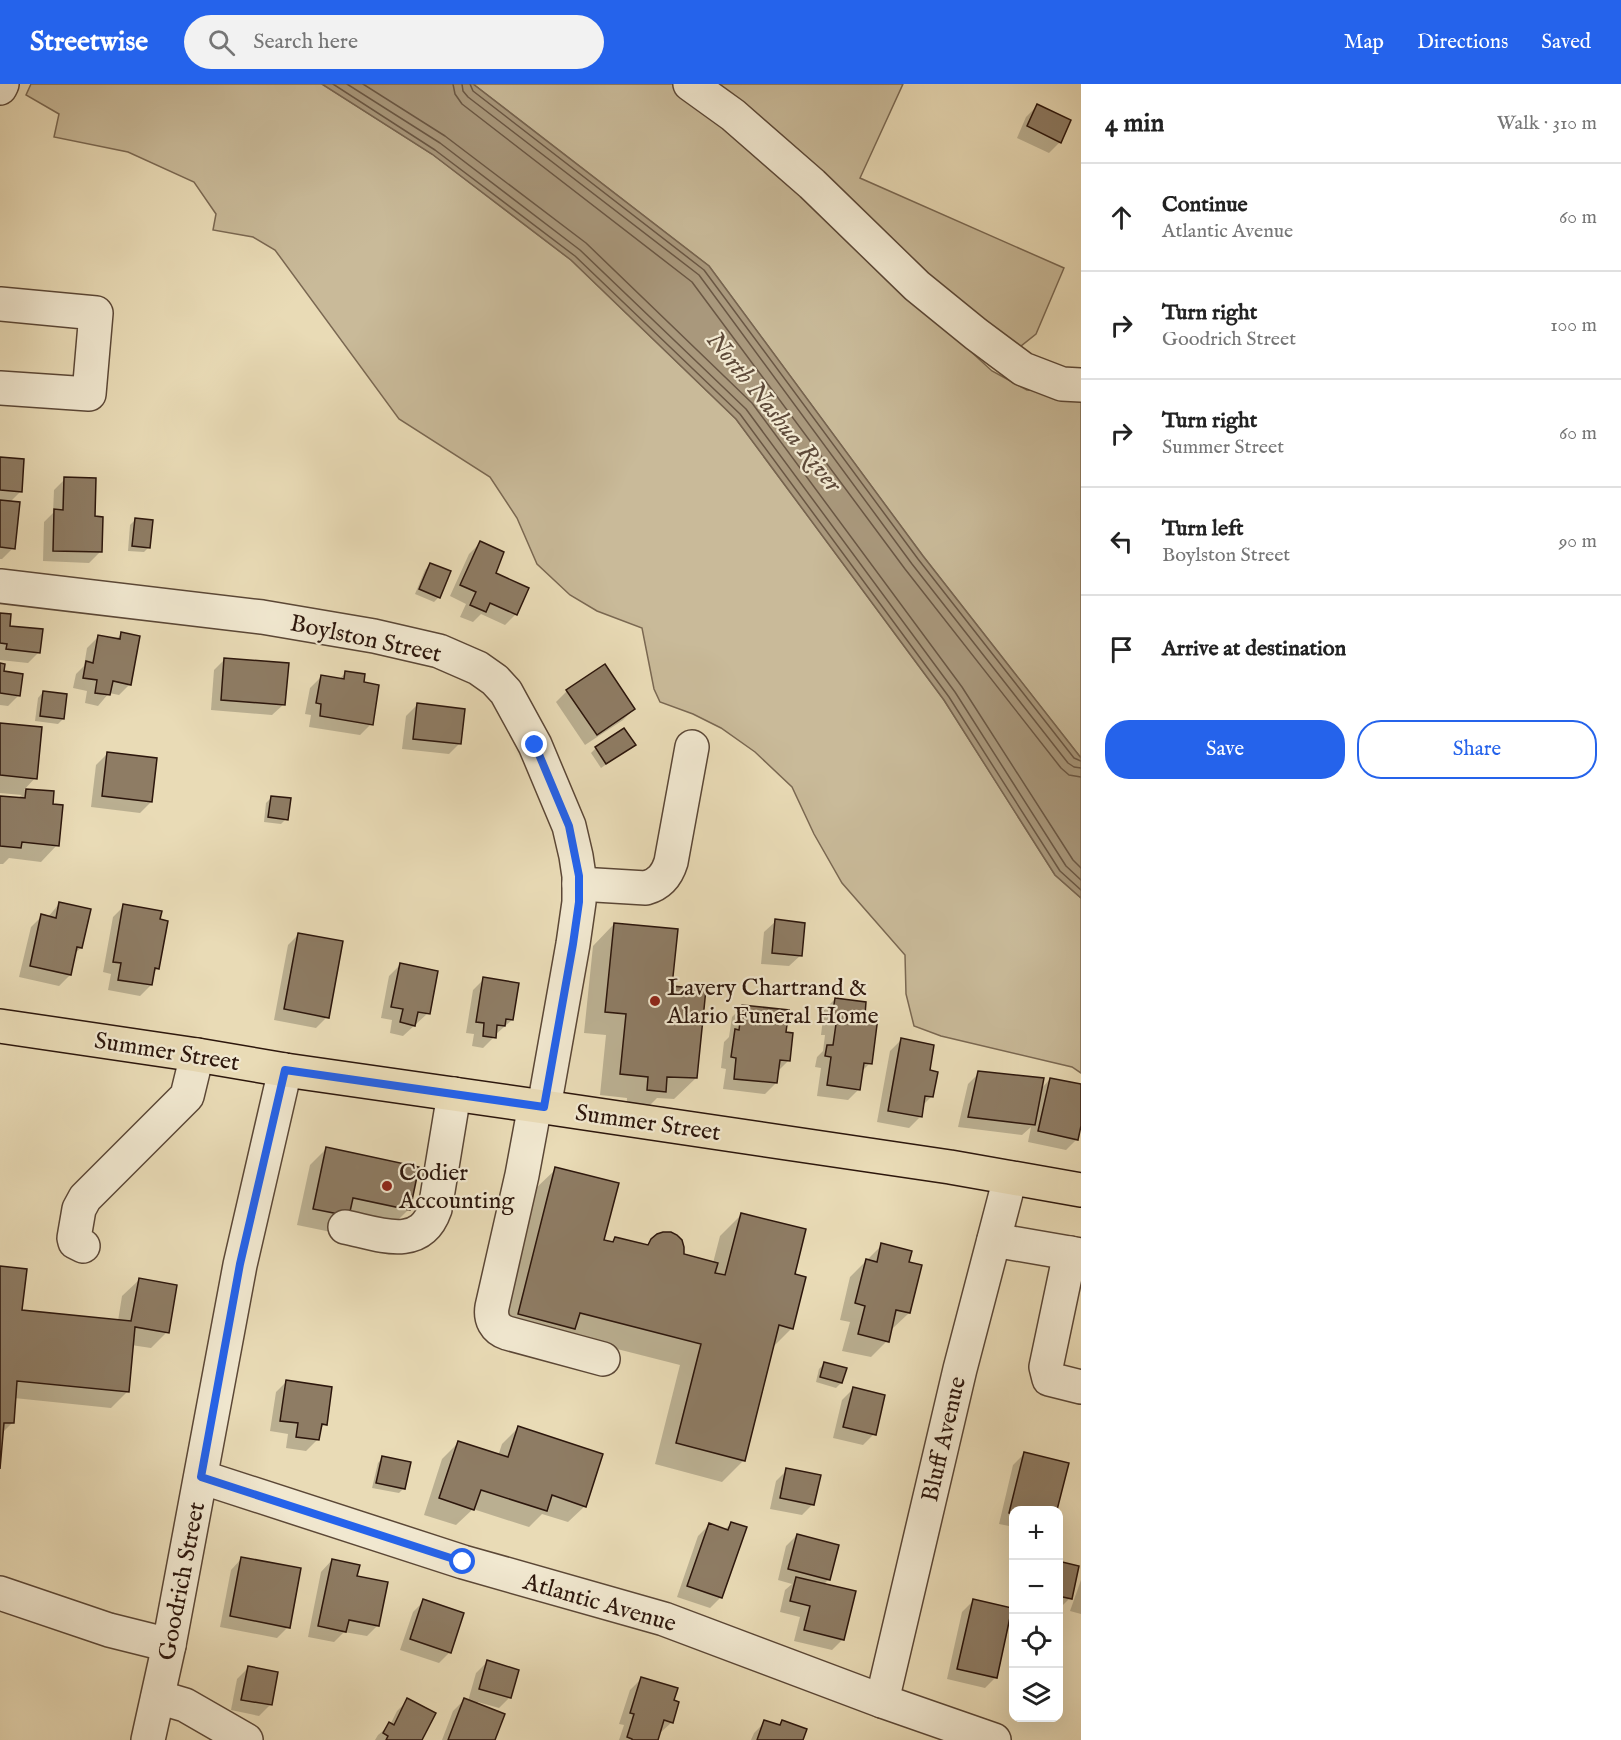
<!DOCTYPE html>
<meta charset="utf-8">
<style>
:root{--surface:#fff;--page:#f2f2f2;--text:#222;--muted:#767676;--line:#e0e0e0;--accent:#2563eb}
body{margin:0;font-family:"IM FELL English",serif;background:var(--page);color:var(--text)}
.controls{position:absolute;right:18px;bottom:18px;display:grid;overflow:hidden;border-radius:12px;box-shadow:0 6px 24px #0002}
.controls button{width:54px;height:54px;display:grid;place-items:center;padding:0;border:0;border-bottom:2px solid var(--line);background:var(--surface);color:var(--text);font:30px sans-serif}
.stop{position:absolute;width:18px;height:18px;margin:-14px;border:4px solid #2563eb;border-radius:50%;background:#fff}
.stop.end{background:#2563eb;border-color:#fff;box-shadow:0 2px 6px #0008}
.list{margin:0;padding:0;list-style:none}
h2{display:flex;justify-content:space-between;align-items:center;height:78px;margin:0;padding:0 24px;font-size:26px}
h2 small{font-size:20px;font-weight:400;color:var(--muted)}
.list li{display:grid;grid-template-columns:39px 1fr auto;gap:18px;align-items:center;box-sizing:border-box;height:108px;padding:0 24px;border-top:2px solid var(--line)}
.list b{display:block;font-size:22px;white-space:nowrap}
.list p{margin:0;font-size:20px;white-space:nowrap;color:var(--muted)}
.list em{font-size:20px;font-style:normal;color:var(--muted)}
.actions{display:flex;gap:12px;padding:18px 24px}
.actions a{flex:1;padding:14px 0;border:2px solid var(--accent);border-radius:24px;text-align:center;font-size:21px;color:var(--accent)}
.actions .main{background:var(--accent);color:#fff}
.icon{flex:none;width:33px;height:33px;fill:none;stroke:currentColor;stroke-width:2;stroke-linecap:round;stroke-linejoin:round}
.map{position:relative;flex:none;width:1081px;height:1656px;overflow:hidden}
header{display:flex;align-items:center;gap:36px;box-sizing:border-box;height:84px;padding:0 30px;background:var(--accent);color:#fff}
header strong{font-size:28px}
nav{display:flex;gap:33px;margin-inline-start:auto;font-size:21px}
.search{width:420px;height:54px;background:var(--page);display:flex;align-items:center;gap:15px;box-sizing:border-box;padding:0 21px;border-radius:33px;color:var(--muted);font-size:22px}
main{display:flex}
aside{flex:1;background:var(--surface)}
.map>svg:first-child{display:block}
.green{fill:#c9ba99;stroke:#7a6852;stroke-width:1.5}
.water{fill:#a9987c;stroke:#77644f;stroke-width:1.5}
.shadow{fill:#0003}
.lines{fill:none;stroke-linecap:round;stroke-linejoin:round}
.shore{stroke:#6a5744;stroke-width:1.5}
.building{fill:#8e7c64;stroke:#2c160c;stroke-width:1.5}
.minor-casing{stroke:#5b4736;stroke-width:36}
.major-casing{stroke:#2c160c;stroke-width:36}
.minor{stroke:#f1e8d0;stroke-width:33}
.major{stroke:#e9dbb6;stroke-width:33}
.route{stroke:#2563eb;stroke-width:8}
.poi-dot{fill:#8f2418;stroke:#f1e8d0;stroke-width:2}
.labels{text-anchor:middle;stroke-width:4.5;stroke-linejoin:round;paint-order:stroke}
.street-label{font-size:24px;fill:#2c160c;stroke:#f1e8d0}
.poi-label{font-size:24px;fill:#2c160c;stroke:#f1e8d0;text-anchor:start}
.water-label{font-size:26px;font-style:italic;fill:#5e4a39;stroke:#f1e8d0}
</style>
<header>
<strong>Streetwise</strong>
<div class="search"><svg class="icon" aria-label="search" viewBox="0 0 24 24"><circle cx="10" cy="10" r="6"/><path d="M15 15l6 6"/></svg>Search here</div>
<nav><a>Map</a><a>Directions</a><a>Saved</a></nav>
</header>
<main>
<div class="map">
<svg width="1081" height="1656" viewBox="0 0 1081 1656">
<rect width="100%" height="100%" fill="#e9dbb6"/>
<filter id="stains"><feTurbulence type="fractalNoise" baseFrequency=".00333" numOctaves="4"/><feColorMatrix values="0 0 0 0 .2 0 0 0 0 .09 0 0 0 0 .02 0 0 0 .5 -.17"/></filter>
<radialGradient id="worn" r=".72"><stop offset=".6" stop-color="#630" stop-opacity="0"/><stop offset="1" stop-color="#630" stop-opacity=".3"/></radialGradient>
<g class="green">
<path d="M31 0H322L432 70 571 176 736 335 944 616 1055 791 1081 814V989L1072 983 941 952 914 942 906 910 905 871 842 799 814 750 792 703 755 668 721 644 693 630 660 618 654 605 642 544 597 527 570 511 537 480 517 434 490 393 399 335 275 166 253 153 213 146 216 130 194 98 128 68 54 53 59 30 26 11Z"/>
<path d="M473 0H675L693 13 992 287 1027 306 1081 310V674L923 472 709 182Z"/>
<path d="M708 0H903L860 94 1064 184 1036 250 1016 266Z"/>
</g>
<path class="water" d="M322 0H473L709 182 923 472 1081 674V814L1055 791 944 616 736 335 571 176 432 70Z"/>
<g class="shadow">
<path d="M1037 22 1060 58 1049 69 1017 54 1026 33Z"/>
<path d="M0 374 20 408 10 418 13 464 2 475H0Z"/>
<path d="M65 395 93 434 100 468 89 479 43 477 44 438 53 429 54 406Z"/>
<path d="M136 435 149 463 144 468 128 467 130 441Z"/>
<path d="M480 459 494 490 516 530 505 541 481 530 473 538 460 533 466 520 450 512 469 470Z"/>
<path d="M430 480 439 513 434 518 415 510 425 486Z"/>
<path d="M0 530 8 543 39 568 28 579 0 576Z"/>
<path d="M121 550 130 600 119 611 109 609 98 622 85 619 87 607 73 604 76 590 84 582 87 564 98 553 116 556Z"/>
<path d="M225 575 284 620 272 631 211 626 214 586Z"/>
<path d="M0 581 2 589 19 611 8 622 0 621Z"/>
<path d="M345 589 362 599 371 640 360 651 309 643 311 631 305 630 310 604 321 593 339 596Z"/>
<path d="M567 607 634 625 623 636 585 661 556 618Z"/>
<path d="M43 608 63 635 58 640 35 637 38 614Z"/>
<path d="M417 621 460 659 449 670 402 665 406 632Z"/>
<path d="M0 640 35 694 24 706 53 708 51 721 57 761 41 778 9 774 3 780H0V714L17 715 22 711 0 709Z"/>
<path d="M634 661 601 684 591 669 596 664Z"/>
<path d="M107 670 151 718 140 729 91 723 96 681Z"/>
<path d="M272 713 286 735 281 740 264 738 266 719Z"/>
<path d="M59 820 81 864 74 870 70 891 59 902 19 893 31 843 42 832 48 833Z"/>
<path d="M124 822 158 884 153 889 151 901 140 912 108 906 111 890 103 888 113 833Z"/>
<path d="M776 837 801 871 789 882 761 880 764 848Z"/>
<path d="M614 840 670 903 696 994 674 1015 657 1014 643 1028 626 1027 627 1014 600 1011 606 951 584 949 593 862Z"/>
<path d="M299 850 327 933 316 944 274 936 288 861Z"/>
<path d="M400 881 428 929 403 952 390 949 392 936 381 934 389 892Z"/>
<path d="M484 895 512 936 495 951 494 953 483 964 472 962 474 950 466 949 473 906Z"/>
<path d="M835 915 863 933 870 979 861 988 859 1005 848 1016 817 1012 821 984 815 983 817 973 823 967 825 951H821L824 926Z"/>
<path d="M743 922 784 950 788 977 777 988 776 999 765 1010 723 1005 726 985 721 984 724 958 729 953 732 933Z"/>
<path d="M901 956 932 1012 922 1022 920 1033 909 1044 877 1038 890 967Z"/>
<path d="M979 989 1041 1005 1050 995 1081 1002V1035L1077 1055 1066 1066 1028 1058 1031 1043 1022 1051 958 1043 968 1000Z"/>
<path d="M327 1064 408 1126 392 1142 331 1148 297 1141 310 1081Z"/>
<path d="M556 1085 602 1157 611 1159 615 1154 646 1162 652 1156 683 1171 713 1179 720 1152 742 1130 793 1191 792 1244 772 1264 744 1376 722 1398 655 1380 680 1281 566 1252H497L534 1106Z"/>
<path d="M882 1161 907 1179 909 1229 892 1245H890L887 1257 871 1273 842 1267 850 1238 840 1236 850 1193Z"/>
<path d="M0 1183 20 1228 118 1237 122 1212 139 1196 167 1248 151 1264 131 1261 127 1308 111 1324 14 1314 12 1339 2 1349 0 1368Z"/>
<path d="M824 1280 841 1299 836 1304 816 1298 819 1285Z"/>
<path d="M287 1297 325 1340 319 1346 318 1355 306 1367 286 1364 288 1350 270 1347 276 1308Z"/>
<path d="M853 1305 874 1350 863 1361 833 1354 842 1316Z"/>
<path d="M518 1344 585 1422 568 1438 542 1430 529 1443 473 1425 456 1441 424 1431 442 1375 458 1359 498 1372 502 1360Z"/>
<path d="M1024 1370 1067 1380 1056 1426H1014V1443L999 1440 1013 1381Z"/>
<path d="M383 1373 404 1404 399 1409 372 1404 378 1379Z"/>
<path d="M787 1386 813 1420 802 1431 770 1425 776 1397Z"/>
<path d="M731 1440 721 1513 710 1524 677 1513 698 1452 709 1441 724 1446Z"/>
<path d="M797 1451 837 1462 828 1496 823 1501 843 1555 832 1566 794 1557 800 1533 780 1528 785 1506 792 1500 778 1496 786 1462Z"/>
<path d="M242 1474 288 1543 277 1554 220 1543 231 1486Z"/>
<path d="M332 1476 356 1493 378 1541 367 1552 344 1548 334 1558 308 1553 321 1488Z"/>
<path d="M1058 1479 1070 1514 1059 1525H1058Z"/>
<path d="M1081 1496V1530L1070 1527Z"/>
<path d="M424 1517 450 1568 439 1579 400 1566 413 1528Z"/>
<path d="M973 1517 996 1593 985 1604 947 1595 962 1528Z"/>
<path d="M487 1578 510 1613 499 1624 478 1618 477 1621 493 1656H442L453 1627 464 1616 468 1617 476 1589Z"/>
<path d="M248 1584 270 1621 259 1632 231 1626 237 1595Z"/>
<path d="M641 1595 672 1617V1638L660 1649 659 1648 656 1656H619L624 1641 619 1640 630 1606Z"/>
<path d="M408 1616 420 1656H375L378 1651 390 1641 397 1627Z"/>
<path d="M765 1638 778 1642 782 1638 802 1656H751L754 1649Z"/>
</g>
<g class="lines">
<g class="shore">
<path d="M333 0 435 66 575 172 740 330 949 613 1060 787 1081 806"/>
<path d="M347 0 440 59 580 166 746 325 955 608 1066 782 1081 796"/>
<path d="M363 0 445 52 586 159 752 319 962 603 1073 776 1081 784"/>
<path d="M453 0 455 10 462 20 692 198 905 485 1061 684 1069 691 1081 693"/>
<path d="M462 0 463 7 468 13 699 191 912 480 1068 679 1074 683 1081 684"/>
<path d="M470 0 473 7 704 186 918 475 1074 674 1081 677"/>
</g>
</g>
<g class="building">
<path d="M1037 20 1071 36 1061 59 1027 42Z"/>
<path d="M0 373 24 375 22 408 0 406Z"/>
<path d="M64 393 96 394 95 432 103 433 102 468 53 467 54 425 63 426Z"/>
<path d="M0 416 20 418 15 465 0 463Z"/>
<path d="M135 434 153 436 150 464 132 462Z"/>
<path d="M480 457 504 468 496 489 529 504 517 531 490 519 486 528 470 521 476 508 460 501Z"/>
<path d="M430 479 451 487 440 514 419 505Z"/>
<path d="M0 529 11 530 10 542 43 545 40 569 6 565 7 560 0 559Z"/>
<path d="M121 548 140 552 131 601 113 597 110 611 95 609 97 596 83 594 86 577 93 579 98 551 120 555Z"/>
<path d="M224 574 289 579 285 621 221 616Z"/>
<path d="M0 579 5 580 4 587 23 590 20 612 0 609Z"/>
<path d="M605 580 635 625 597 651 566 606Z"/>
<path d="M345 587 365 590 364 598 379 601 373 641 320 632 321 620 316 619 321 591 344 595Z"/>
<path d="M43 607 67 610 64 635 40 632Z"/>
<path d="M417 619 465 625 461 660 413 655Z"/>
<path d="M0 639 42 643 37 695 0 691Z"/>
<path d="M624 644 636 661 606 680 595 663Z"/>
<path d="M107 668 157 674 152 718 102 712Z"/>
<path d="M26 705 54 707 53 720 63 721 59 762 22 758 21 764 0 762V712L25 714Z"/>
<path d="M271 712 291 714 288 736 268 733Z"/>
<path d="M59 818 91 825 82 864 77 863 71 891 30 882 41 830 56 834Z"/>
<path d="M123 820 162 827 160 835 168 837 159 885 155 884 152 901 118 896 121 879 113 878Z"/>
<path d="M775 835 805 839 802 872 772 869Z"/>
<path d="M614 839 678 845 672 902 706 905 697 994 667 993 666 1008 647 1006 648 993 620 990 626 930 605 928Z"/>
<path d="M298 849 343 857 329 934 284 925Z"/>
<path d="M400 879 438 887 430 930 418 928 415 942 400 938 403 925 391 923Z"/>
<path d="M483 893 519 899 513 936 506 935 505 942 497 941 496 954 483 952 484 939 476 938Z"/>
<path d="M835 914 866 918 865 931 878 933 872 980 864 979 860 1006 827 1001 831 973 825 972 827 961H833L836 940H831Z"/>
<path d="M742 921 789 926 786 948 793 949 790 977 780 976 777 999 734 995 736 974 731 973 735 945 739 946Z"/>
<path d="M901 954 934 961 930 986 938 988 933 1013 925 1012 922 1033 888 1027Z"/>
<path d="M978 987 1044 994 1035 1041 968 1033Z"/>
<path d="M1050 994 1081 1000V1042L1078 1056 1038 1047Z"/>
<path d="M326 1063 419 1083 410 1126 353 1114 349 1132 313 1125Z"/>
<path d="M555 1083 619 1099 604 1156 613 1158 615 1153 648 1161 651 1155 657 1150 663 1148H671L677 1151 682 1156 684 1163V1170L718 1179 715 1189 725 1191 741 1129 806 1145 795 1190 806 1193 793 1245 779 1241 745 1377 676 1359 701 1260 580 1229 575 1245 518 1230Z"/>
<path d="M881 1159 912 1167 909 1178 922 1181 910 1229 896 1226 889 1258 858 1250 865 1222 855 1219 866 1175 877 1178Z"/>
<path d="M0 1182 27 1185 22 1226 131 1237 139 1194 177 1201 169 1249 135 1243 129 1308 17 1297 14 1339H4L0 1385Z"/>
<path d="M824 1278 847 1284 842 1299 820 1293Z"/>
<path d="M286 1296 332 1303 327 1341 322 1340 319 1356 296 1353 298 1339 280 1337Z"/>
<path d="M853 1303 885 1311 876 1351 843 1343Z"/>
<path d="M518 1342 603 1370 586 1423 552 1411 547 1427 481 1406 474 1426 439 1414 458 1357 508 1373Z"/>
<path d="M1024 1368 1069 1379 1057 1426H1014V1430L1009 1429Z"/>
<path d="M382 1372 411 1378 405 1405 376 1399Z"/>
<path d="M786 1384 821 1391 814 1421 780 1414Z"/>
<path d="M731 1438 747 1443 722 1514 687 1502 709 1439 728 1446Z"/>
<path d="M797 1450 839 1461 830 1496 788 1485Z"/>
<path d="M241 1473 301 1484 290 1544 230 1532Z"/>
<path d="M332 1475 360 1481 357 1492 388 1498 379 1542 349 1536 346 1548 318 1542Z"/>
<path d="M1058 1477 1079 1482 1072 1515 1058 1512Z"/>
<path d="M796 1493 856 1507 844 1556 804 1546 810 1522 790 1517Z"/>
<path d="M423 1515 464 1529 451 1569 410 1555Z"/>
<path d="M973 1515 1012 1524 997 1594 957 1585Z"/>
<path d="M487 1576 519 1586 511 1614 479 1605Z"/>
<path d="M248 1582 278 1588 272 1621 241 1616Z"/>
<path d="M641 1593 678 1604 674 1616 679 1618 673 1639 664 1636 658 1656H632V1655L627 1653 634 1630 630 1629Z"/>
<path d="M407 1614 436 1629 422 1656H386L388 1652 383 1649 389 1638 394 1641Z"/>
<path d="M464 1614 505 1630 495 1656H448Z"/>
<path d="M764 1636 780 1641 782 1636 807 1645 803 1656H757Z"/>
</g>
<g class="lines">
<defs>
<g id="minor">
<path d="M690 0 733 31 812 100 917 202 976 250 1023 285 1062 300 1081 301"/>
<path d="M0 4 2 0"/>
<path d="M0 220 96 229 89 310 0 304"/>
<path d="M0 502 262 533 374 552 439 567 478 584 495 596 506 608 535 661 569 742 576 772 579 792V818L573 860 544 1023"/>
<path d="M579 800 646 804C660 800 667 791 671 778L692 663"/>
<path d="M535 1021 522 1091 492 1223C490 1235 495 1245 507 1249L603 1275"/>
<path d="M345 1143C379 1150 420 1168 435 1125L454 1010"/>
<path d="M994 1156 1081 1171"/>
<path d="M83 1162 75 1158 74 1154 79 1125 85 1114 187 1012 197 971"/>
<path d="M1070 1169 1046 1283 1049 1295 1081 1303"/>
<path d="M201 1393 463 1478 664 1535 882 1617 994 1656"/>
<path d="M0 1509 109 1546 169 1561"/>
<path d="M158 1613 185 1621 246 1656"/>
<path d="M882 1617 960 1285 1010 1094"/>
<path d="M148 1656 169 1561 240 1181 285 986"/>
</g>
<path id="major" d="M0 942 197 971 285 986 544 1023 950 1083 1081 1106"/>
</defs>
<use href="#minor" class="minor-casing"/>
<use href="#major" class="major-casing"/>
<use href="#minor" class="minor"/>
<use href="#major" class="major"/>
</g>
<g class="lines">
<path class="route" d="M463 1478 201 1393 240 1180 285 986 544 1023 573 860 579 818V792L569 742 535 661"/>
</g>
<g class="poi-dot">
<circle cx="655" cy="917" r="6"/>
<circle cx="387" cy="1102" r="6"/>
</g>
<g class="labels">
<g class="street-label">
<text transform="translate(366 554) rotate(12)" y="8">Boylston Street</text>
<text transform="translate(167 967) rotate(9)" y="8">Summer Street</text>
<text transform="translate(648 1038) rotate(8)" y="8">Summer Street</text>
<text transform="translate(943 1355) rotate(-77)" y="8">Bluff Avenue</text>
<text transform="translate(181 1497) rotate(-79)" y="8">Goodrich Street</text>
<text transform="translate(600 1518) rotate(16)" y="8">Atlantic Avenue</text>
</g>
<g class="poi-label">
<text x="667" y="911">Lavery Chartrand &amp;<tspan x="667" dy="28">Alario Funeral Home</tspan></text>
<text x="399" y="1096">Codier<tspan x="399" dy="28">Accounting</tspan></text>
</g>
<g class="water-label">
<text transform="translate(775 327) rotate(51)" y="9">North Nashua River</text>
</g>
</g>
<rect width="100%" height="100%" filter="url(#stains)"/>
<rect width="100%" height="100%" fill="url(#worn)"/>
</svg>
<div class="controls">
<button>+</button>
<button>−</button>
<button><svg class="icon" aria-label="locate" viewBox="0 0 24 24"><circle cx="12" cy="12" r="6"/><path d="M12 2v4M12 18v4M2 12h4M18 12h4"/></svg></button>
<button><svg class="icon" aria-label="layers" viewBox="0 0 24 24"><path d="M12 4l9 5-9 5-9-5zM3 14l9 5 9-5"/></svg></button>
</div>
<div class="stop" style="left:463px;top:1478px"></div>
<div class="stop end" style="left:535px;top:661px"></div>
</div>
<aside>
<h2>4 min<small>Walk · 310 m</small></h2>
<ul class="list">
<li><svg class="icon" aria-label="ahead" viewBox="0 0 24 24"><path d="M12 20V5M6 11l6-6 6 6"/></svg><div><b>Continue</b><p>Atlantic Avenue</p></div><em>60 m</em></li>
<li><svg class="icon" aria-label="right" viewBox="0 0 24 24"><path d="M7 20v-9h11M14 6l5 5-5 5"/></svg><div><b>Turn right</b><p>Goodrich Street</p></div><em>100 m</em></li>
<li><svg class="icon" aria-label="right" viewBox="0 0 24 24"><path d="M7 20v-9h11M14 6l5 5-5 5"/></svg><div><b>Turn right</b><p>Summer Street</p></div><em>60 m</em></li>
<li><svg class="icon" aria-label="left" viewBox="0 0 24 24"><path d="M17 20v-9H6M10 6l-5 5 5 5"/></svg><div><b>Turn left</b><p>Boylston Street</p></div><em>90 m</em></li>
<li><svg class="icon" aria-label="arrive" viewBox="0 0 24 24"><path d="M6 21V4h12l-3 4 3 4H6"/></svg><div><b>Arrive at destination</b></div></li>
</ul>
<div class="actions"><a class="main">Save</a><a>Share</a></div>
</aside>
</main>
